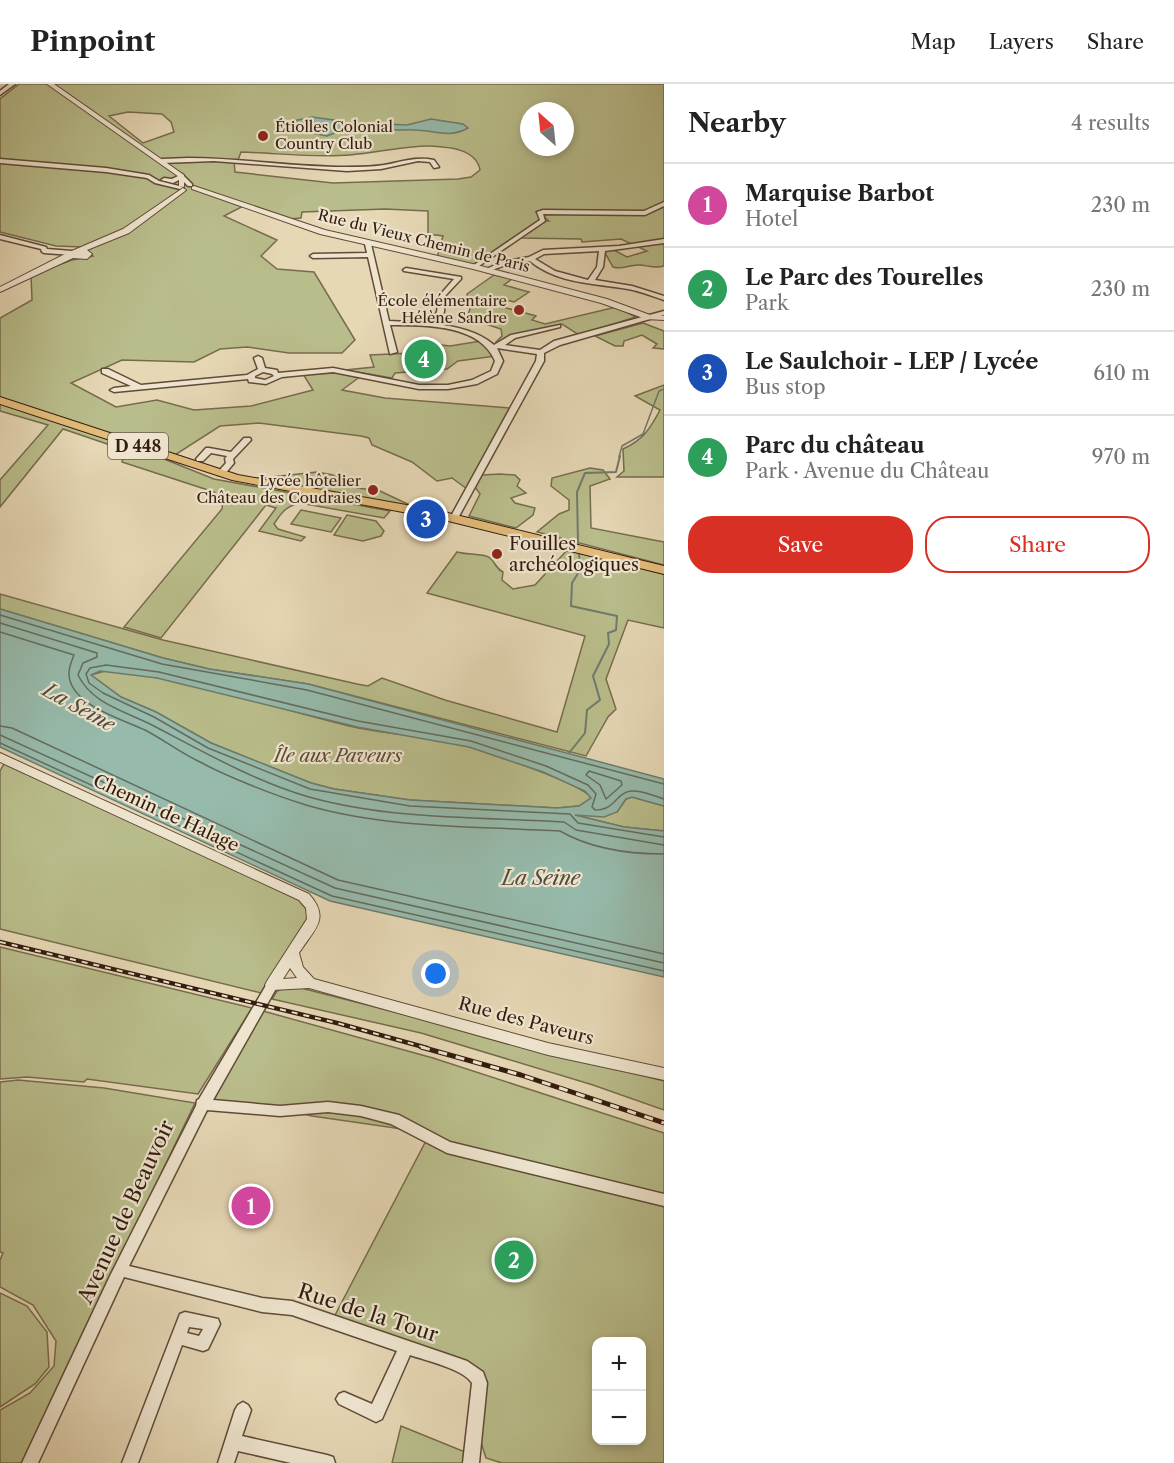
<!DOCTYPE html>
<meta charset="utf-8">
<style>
:root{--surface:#fff;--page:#f6f6f6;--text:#222;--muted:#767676;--line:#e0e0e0;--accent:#d93025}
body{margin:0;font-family:"Libre Caslon Text",serif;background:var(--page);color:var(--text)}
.controls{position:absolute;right:18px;bottom:18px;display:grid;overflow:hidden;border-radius:12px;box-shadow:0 3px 9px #0003}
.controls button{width:54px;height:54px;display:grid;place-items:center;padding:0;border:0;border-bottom:2px solid var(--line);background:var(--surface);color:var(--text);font:30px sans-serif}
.compass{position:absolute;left:520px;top:18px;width:54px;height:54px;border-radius:50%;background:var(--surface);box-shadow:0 3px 9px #0003;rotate:333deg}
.you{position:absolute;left:436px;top:890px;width:21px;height:21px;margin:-15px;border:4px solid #fff;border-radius:50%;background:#1a73e8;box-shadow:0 0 0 9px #1a73e833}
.badge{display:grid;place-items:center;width:39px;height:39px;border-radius:50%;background:var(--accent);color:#fff;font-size:20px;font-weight:700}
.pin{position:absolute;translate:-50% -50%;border:3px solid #fff;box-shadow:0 2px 6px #0006}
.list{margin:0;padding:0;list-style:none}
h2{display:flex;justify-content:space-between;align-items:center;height:78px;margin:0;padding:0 24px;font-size:26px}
h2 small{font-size:20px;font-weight:400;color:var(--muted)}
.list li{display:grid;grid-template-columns:39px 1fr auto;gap:18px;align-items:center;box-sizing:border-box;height:84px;padding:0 24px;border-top:2px solid var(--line)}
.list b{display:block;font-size:22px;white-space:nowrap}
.list p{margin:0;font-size:20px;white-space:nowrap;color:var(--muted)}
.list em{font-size:20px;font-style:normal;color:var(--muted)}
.actions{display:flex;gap:12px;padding:18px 24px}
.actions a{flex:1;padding:14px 0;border:2px solid var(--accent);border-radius:24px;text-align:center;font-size:21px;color:var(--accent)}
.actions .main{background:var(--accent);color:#fff}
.map{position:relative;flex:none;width:664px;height:1379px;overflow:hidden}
header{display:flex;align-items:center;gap:36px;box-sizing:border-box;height:84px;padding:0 30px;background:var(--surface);border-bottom:2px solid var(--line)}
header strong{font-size:28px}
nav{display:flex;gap:33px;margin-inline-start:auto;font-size:21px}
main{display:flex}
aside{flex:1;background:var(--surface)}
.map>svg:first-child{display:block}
.green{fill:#b9bd8b;stroke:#766c4d;stroke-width:1.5;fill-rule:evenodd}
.water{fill:#96baab;stroke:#6e7b6d;stroke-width:1.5;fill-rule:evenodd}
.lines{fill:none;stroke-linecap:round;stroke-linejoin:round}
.shore{stroke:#646b5d;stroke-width:1.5}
.stream-far1{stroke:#6e7b6d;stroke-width:1.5}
.stream{stroke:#6e7b6d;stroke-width:2}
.minor-casing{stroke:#604b38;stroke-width:3}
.tertiary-casing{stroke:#604b38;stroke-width:2}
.primary-casing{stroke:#331c0f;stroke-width:2}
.minor{fill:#efe5cf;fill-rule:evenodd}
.tertiary{fill:#efe5cf;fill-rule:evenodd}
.primary{fill:#e3bc7a;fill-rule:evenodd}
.rail-far1-casing{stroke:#331c0f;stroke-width:4.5}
.rail-casing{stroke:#331c0f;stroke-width:5}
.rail-far1{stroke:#efe5cf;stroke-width:2;stroke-dasharray:6;stroke-linecap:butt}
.rail{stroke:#efe5cf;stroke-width:3;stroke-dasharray:9;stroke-linecap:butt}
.poi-dot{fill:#8f2418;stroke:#efe5cf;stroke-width:2}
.labels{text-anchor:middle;stroke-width:4.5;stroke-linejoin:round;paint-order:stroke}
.far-poi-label{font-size:15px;fill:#331c0f;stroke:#efe5cf;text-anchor:end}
.far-street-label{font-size:15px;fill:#331c0f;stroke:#efe5cf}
.shield{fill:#efe5cf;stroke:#6b5849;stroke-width:1.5}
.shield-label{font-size:16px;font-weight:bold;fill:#331c0f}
.poi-label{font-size:18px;fill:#331c0f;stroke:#efe5cf;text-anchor:start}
.park-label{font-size:18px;font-style:italic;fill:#5b4c34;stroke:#efe5cf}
.street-label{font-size:18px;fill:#331c0f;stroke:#efe5cf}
.water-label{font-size:20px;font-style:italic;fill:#514b3e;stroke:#efe5cf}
.near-street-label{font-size:21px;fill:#331c0f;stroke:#efe5cf}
</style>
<header>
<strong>Pinpoint</strong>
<nav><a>Map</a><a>Layers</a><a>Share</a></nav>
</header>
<main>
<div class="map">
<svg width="664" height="1379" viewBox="0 0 664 1379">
<rect width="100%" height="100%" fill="#e6d7b5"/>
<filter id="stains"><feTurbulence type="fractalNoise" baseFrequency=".00333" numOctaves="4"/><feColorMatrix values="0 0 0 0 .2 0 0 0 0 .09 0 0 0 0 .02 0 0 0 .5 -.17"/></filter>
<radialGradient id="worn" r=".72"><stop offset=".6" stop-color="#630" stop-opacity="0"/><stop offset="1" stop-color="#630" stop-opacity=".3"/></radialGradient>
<g class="green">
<path d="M19 0H664V182C654 185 648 181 638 181 628 181 623 186 613 183L604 167 614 166 627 173 647 167 621 155 582 158 581 155 519 154 543 137H549L541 130 620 128H536L542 134 473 181 437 174 443 152 428 150V127L385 125 302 128 301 134 290 135 247 120 224 132 277 156 261 172 277 185 314 188 355 256 342 269H289L247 263 220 265 194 278 122 276 71 299 116 323 157 316 194 326 251 322 313 306 303 290 343 289 361 292 342 306 385 314 510 324 467 405 452 394 437 397 412 378 372 361 369 354 361 352 259 339 220 342 175 371 0 315V234L32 216 31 191 72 176 93 172 82 163 56 162 0 148V15ZM529 27H565V63H529ZM128 28 162 30 171 38 174 48 143 59 109 32ZM429 62C447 63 476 64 480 86L471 93 458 95 333 99 235 88 234 77 197 76H238L241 68C277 69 314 74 350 71 376 69 402 62 429 62Z"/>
<path d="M494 191 512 195 504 201 529 208 514 218 499 214 496 217 487 215 479 221 487 223 492 220 536 232 532 236 545 240 616 223 636 233 579 251 562 240 512 251 502 259 496 258 502 252 501 245 467 234 470 225 467 210Z"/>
<path d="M643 239 664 247V265L653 264 657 260 642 251 624 257 623 262H615L595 252Z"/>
<path d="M481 257 496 272 458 277 447 285 395 289 392 294 345 286 374 283 370 271 412 269 416 258 450 262Z"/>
<path d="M664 301V393H617L624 387 623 365C643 356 650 345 660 326L635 312Z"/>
<path d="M0 318 134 363 214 395 390 427 384 434 300 419C286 422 281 429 274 440L278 445 305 453 301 457 259 447 276 424 266 421 161 554 124 543 222 425 223 416 214 408 122 378 125 366 63 345 0 423V396L48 341 0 327Z"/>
<path d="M590 384 603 386 610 395 590 402 591 444 664 458V481L537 448 559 430 569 426V416L551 402 552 394Z"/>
<path d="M317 388 333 391 357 404 380 407 414 423 251 395Z"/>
<path d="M500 390 515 391 520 396 517 402 526 409 511 414 515 419 535 424 533 431 516 444 469 432 480 410 475 403 482 391Z"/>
<path d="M301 426 341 434 331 448 291 440Z"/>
<path d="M347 431 376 437 384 447 381 452 363 457 334 451Z"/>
<path d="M568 465 664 490V544L628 536 606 595 616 625 608 633 586 672 308 600 209 585 163 574 0 525V510L163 556 357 600 368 602 382 594 445 616 557 648 585 552 427 509 457 468C466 471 485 469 490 474 496 479 495 484 503 488L502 496 513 505 535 501Z"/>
<path d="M105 587C190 593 272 624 354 643 391 651 430 652 467 662 486 668 585 700 591 714L579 722 557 724 410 716 334 705 311 699 211 659 156 628 121 613 91 591Z"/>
<path d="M4 680 296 813 308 827V833L261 909 0 845V687Z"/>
<path d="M632 713 664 722V747L624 743 575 731 617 728 626 715Z"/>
<path d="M0 863 252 924 198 1010 87 995 84 998 27 993 0 995Z"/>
<path d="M285 904H301L664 997V1026L593 1001 421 949 272 915 277 907Z"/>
<path d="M263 927 433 974 664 1049V1379H502L486 1374 477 1346 487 1297 333 1235 430 1049 312 1032 276 1023 212 1019ZM596 1258H642V1356H596Z"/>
<path d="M18 996 104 1004 195 1019 22 1379H0V1326L30 1309 54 1282 56 1257 33 1221 0 1203V1176L3 1169 0 1168V998Z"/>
<path d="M0 1209 27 1222 47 1248 49 1283 35 1300 0 1323Z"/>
<path d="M401 1342 470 1370 471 1379H392Z"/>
</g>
<g class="water">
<path d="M312 33 341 37 350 43 327 52 295 46 296 41 293 37Z"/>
<path d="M431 35 463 40 468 44C449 55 434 46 415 46 403 45 392 48 380 44L386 40 407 41Z"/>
<path d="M0 525 163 574 209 585 308 600 664 695V722L632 713 626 715 617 728 604 733 575 731 624 743 664 747V893L330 817 0 663ZM100 587 157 594 357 643 469 663 543 688 585 707 591 714 579 722 557 724 410 716 334 705 311 699 211 659 156 628 121 613 91 591Z"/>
</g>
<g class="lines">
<g class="shore">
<path d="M0 531 162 580 307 606 664 700"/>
<path d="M0 539 97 569V573L83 579 78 591C92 620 125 627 152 641 202 667 254 697 309 713 391 736 480 733 564 738L576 746 664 761"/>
<path d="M0 548 74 571C72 576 69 583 69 589 68 620 122 635 145 646 164 656 181 669 200 678 230 694 274 711 306 721 387 745 477 742 560 747 591 765 629 770 664 770"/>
<path d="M0 642 12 644 338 796 664 870"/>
<path d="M0 651 335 804 664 879"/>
<path d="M0 659 332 812 664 887"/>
<path d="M589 687 621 697 622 701 606 715 600 701 586 691Z"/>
<path d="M664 715C654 712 642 706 631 707 615 709 616 726 595 726L592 723 596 710 588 701 546 682 471 657 358 637 159 588 106 581 90 584 86 590 89 599 103 609 154 633 208 664 310 705 410 722 570 730 578 739 664 753"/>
</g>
<path class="stream-far1" d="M619 373 622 362 643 350 659 307 664 305"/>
<g class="stream">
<path d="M578 459 577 408 585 389 616 388 620 372"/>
<path d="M569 669 585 649 587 626 600 616 593 592 609 560 608 549 616 546 617 532 571 522 572 499 580 486 579 468"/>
</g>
<defs>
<g id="minor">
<path d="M9 0H15L0 11V7Z"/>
<path d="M188 74C241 74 293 83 346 83 359 83 372 83 384 81 401 78 416 72 434 76L439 83 434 84 430 78 418 77 381 85 347 87 214 77 162 79 159 77 162 75Z"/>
<path d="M0 75 106 84 149 91 159 97 183 103 180 105 155 99 147 94 106 88 0 79Z"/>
<path d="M182 90 192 100V102H188L181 95 173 99 161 96 164 94 172 95Z"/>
<path d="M664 118V122L645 131 543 130 545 137 476 184 471 183 540 136 537 128 543 126 644 127Z"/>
<path d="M0 151 46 163 47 165 72 167 75 169 72 171 44 169 42 168 41 165 0 155Z"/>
<path d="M664 155V159L605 167 603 183 595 196 632 202 664 212V216C652 212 640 207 628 205 594 199 558 200 530 177L505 181 487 188 484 186 502 178 529 173 543 166 619 162ZM599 167 597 183 588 196 555 187 535 175 544 170Z"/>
<path d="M368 158 371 160 389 237 429 239 437 228 439 212 454 195 404 187 403 186 406 184 461 193V195L445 212 444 228 436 240C457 243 478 247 494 261L511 251 560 241V243L515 254 505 261 540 266 554 257 664 227V231L560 261 544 269V277L458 434 454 437 450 434 536 277 537 270 497 264 503 277 497 290 477 300 448 305H419L333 288 282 293 266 300 249 298 248 295 114 308 110 306 114 304 131 302 102 289V285H108L141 301 247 291 258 285 254 274 258 272 262 274 265 284 277 286 278 289 333 284 419 301H448L472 296 491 287 495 277C480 240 424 241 390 241L397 268 390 270 368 173 313 174 310 172 313 170 367 169 365 160ZM263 288 272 290 274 292 265 296 255 294V292Z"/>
<path d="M244 354H250L251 356 233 375 234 379 224 391H218L217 389 226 379 225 375 227 372 211 369 203 377H197L196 375 206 364H209L231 368Z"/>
<path d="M272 896 276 898 278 901 213 1016 280 1022 328 1018 361 1022 399 1031 450 1058 664 1110V1122L447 1069 391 1040 361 1032 328 1028 280 1032 207 1026 129 1182 262 1214 292 1217 467 1277 483 1288 487 1299 479 1379H463L472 1299C463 1285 427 1277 410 1271L382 1335 376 1338 339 1320 336 1315 339 1310 344 1308 372 1320 397 1267 292 1231 262 1228 124 1193 38 1379H22L110 1192 196 1022 197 1016 199 1015 268 898Z"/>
<path d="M185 1228 218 1235 220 1240 208 1265 203 1267 182 1261 138 1379H122L178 1235 180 1230ZM189 1243 203 1245 199 1252 187 1249Z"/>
<path d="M243 1318 248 1321 251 1326 242 1352 327 1371 333 1373 335 1379H291L238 1367 234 1379H218L235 1326 238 1321Z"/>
</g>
<g id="tertiary">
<path d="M47 0H54L184 91V103L179 102V93Z"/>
<path d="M194 102 325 146 477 181 607 215 650 231 664 232V236L646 235 601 219 473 185 320 150 192 105V103Z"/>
<path d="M183 104 186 106 185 107 129 149 87 166 92 170 87 175 73 174 0 208V203L67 169 123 145Z"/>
<path d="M0 669 309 810C331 835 314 845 299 869L303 883 314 895 548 959 664 984V996L548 971 309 904 272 906 267 905 265 901 267 897 307 835 306 824 299 816 0 678ZM290 884 297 894 283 895Z"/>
</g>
<path id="primary" d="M0 313 238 391 440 427 664 482V490L440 435 232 396 0 320Z"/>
</defs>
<use href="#minor" class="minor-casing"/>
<use href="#tertiary" class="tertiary-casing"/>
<use href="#primary" class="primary-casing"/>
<use href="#minor" class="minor"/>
<use href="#tertiary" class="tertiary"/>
<use href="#primary" class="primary"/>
<defs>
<path id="rail-far1" d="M0 858 337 939 427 964"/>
<path id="rail" d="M421 963 521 991 664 1039"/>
</defs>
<use href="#rail-far1" class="rail-far1-casing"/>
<use href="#rail" class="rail-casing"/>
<use href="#rail-far1" class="rail-far1"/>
<use href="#rail" class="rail"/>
</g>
<g class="poi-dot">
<circle cx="263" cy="52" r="6"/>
<circle cx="519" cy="226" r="6"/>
<circle cx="373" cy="406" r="6"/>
<circle cx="497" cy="470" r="6"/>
</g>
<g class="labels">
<g class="far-poi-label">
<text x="275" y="48" text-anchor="start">Étiolles Colonial<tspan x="275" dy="17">Country Club</tspan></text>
<text x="507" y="222">École élémentaire<tspan x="507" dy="17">Hélène Sandre</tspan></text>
<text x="361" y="402">Lycée hôtelier<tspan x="361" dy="17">Château des Coudraies</tspan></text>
</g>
<g class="far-street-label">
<text transform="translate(424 157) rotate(14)" y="5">Rue du Vieux Chemin de Paris</text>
</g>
<rect class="shield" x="108" y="349" width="60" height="26" rx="4.5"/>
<g class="shield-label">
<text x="138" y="368">D 448</text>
</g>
<g class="poi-label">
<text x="509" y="466">Fouilles<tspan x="509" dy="21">archéologiques</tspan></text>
</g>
<g class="park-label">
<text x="338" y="678">Île aux Paveurs</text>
</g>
<g class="street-label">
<text transform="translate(166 729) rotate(25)" y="6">Chemin de Halage</text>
<text transform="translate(526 937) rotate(15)" y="6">Rue des Paveurs</text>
</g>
<g class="water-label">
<text transform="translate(79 623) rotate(29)" y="7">La Seine</text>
<text x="541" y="801">La Seine</text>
</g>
<g class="near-street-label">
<text transform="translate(126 1128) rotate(-65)" y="7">Avenue de Beauvoir</text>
<text transform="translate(368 1229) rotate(18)" y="7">Rue de la Tour</text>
</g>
</g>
<rect width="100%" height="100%" filter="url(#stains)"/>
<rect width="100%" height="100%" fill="url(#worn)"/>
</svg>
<div class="controls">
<button>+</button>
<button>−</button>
</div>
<svg class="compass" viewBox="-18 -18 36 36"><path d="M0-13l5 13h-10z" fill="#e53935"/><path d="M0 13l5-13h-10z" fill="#767676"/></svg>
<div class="you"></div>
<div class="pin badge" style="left:251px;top:1122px;background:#d1479c">1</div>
<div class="pin badge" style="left:514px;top:1176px;background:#2e9e5b">2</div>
<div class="pin badge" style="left:426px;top:435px;background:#1a4fb4">3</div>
<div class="pin badge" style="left:424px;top:275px;background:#2e9e5b">4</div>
</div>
<aside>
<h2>Nearby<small>4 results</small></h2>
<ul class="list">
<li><span class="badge" style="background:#d1479c">1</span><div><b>Marquise Barbot</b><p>Hotel</p></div><em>230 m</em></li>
<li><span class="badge" style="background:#2e9e5b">2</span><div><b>Le Parc des Tourelles</b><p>Park</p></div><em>230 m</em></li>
<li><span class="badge" style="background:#1a4fb4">3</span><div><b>Le Saulchoir - LEP / Lycée</b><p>Bus stop</p></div><em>610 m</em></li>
<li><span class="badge" style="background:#2e9e5b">4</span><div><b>Parc du château</b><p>Park · Avenue du Château</p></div><em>970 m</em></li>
</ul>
<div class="actions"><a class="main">Save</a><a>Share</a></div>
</aside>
</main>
